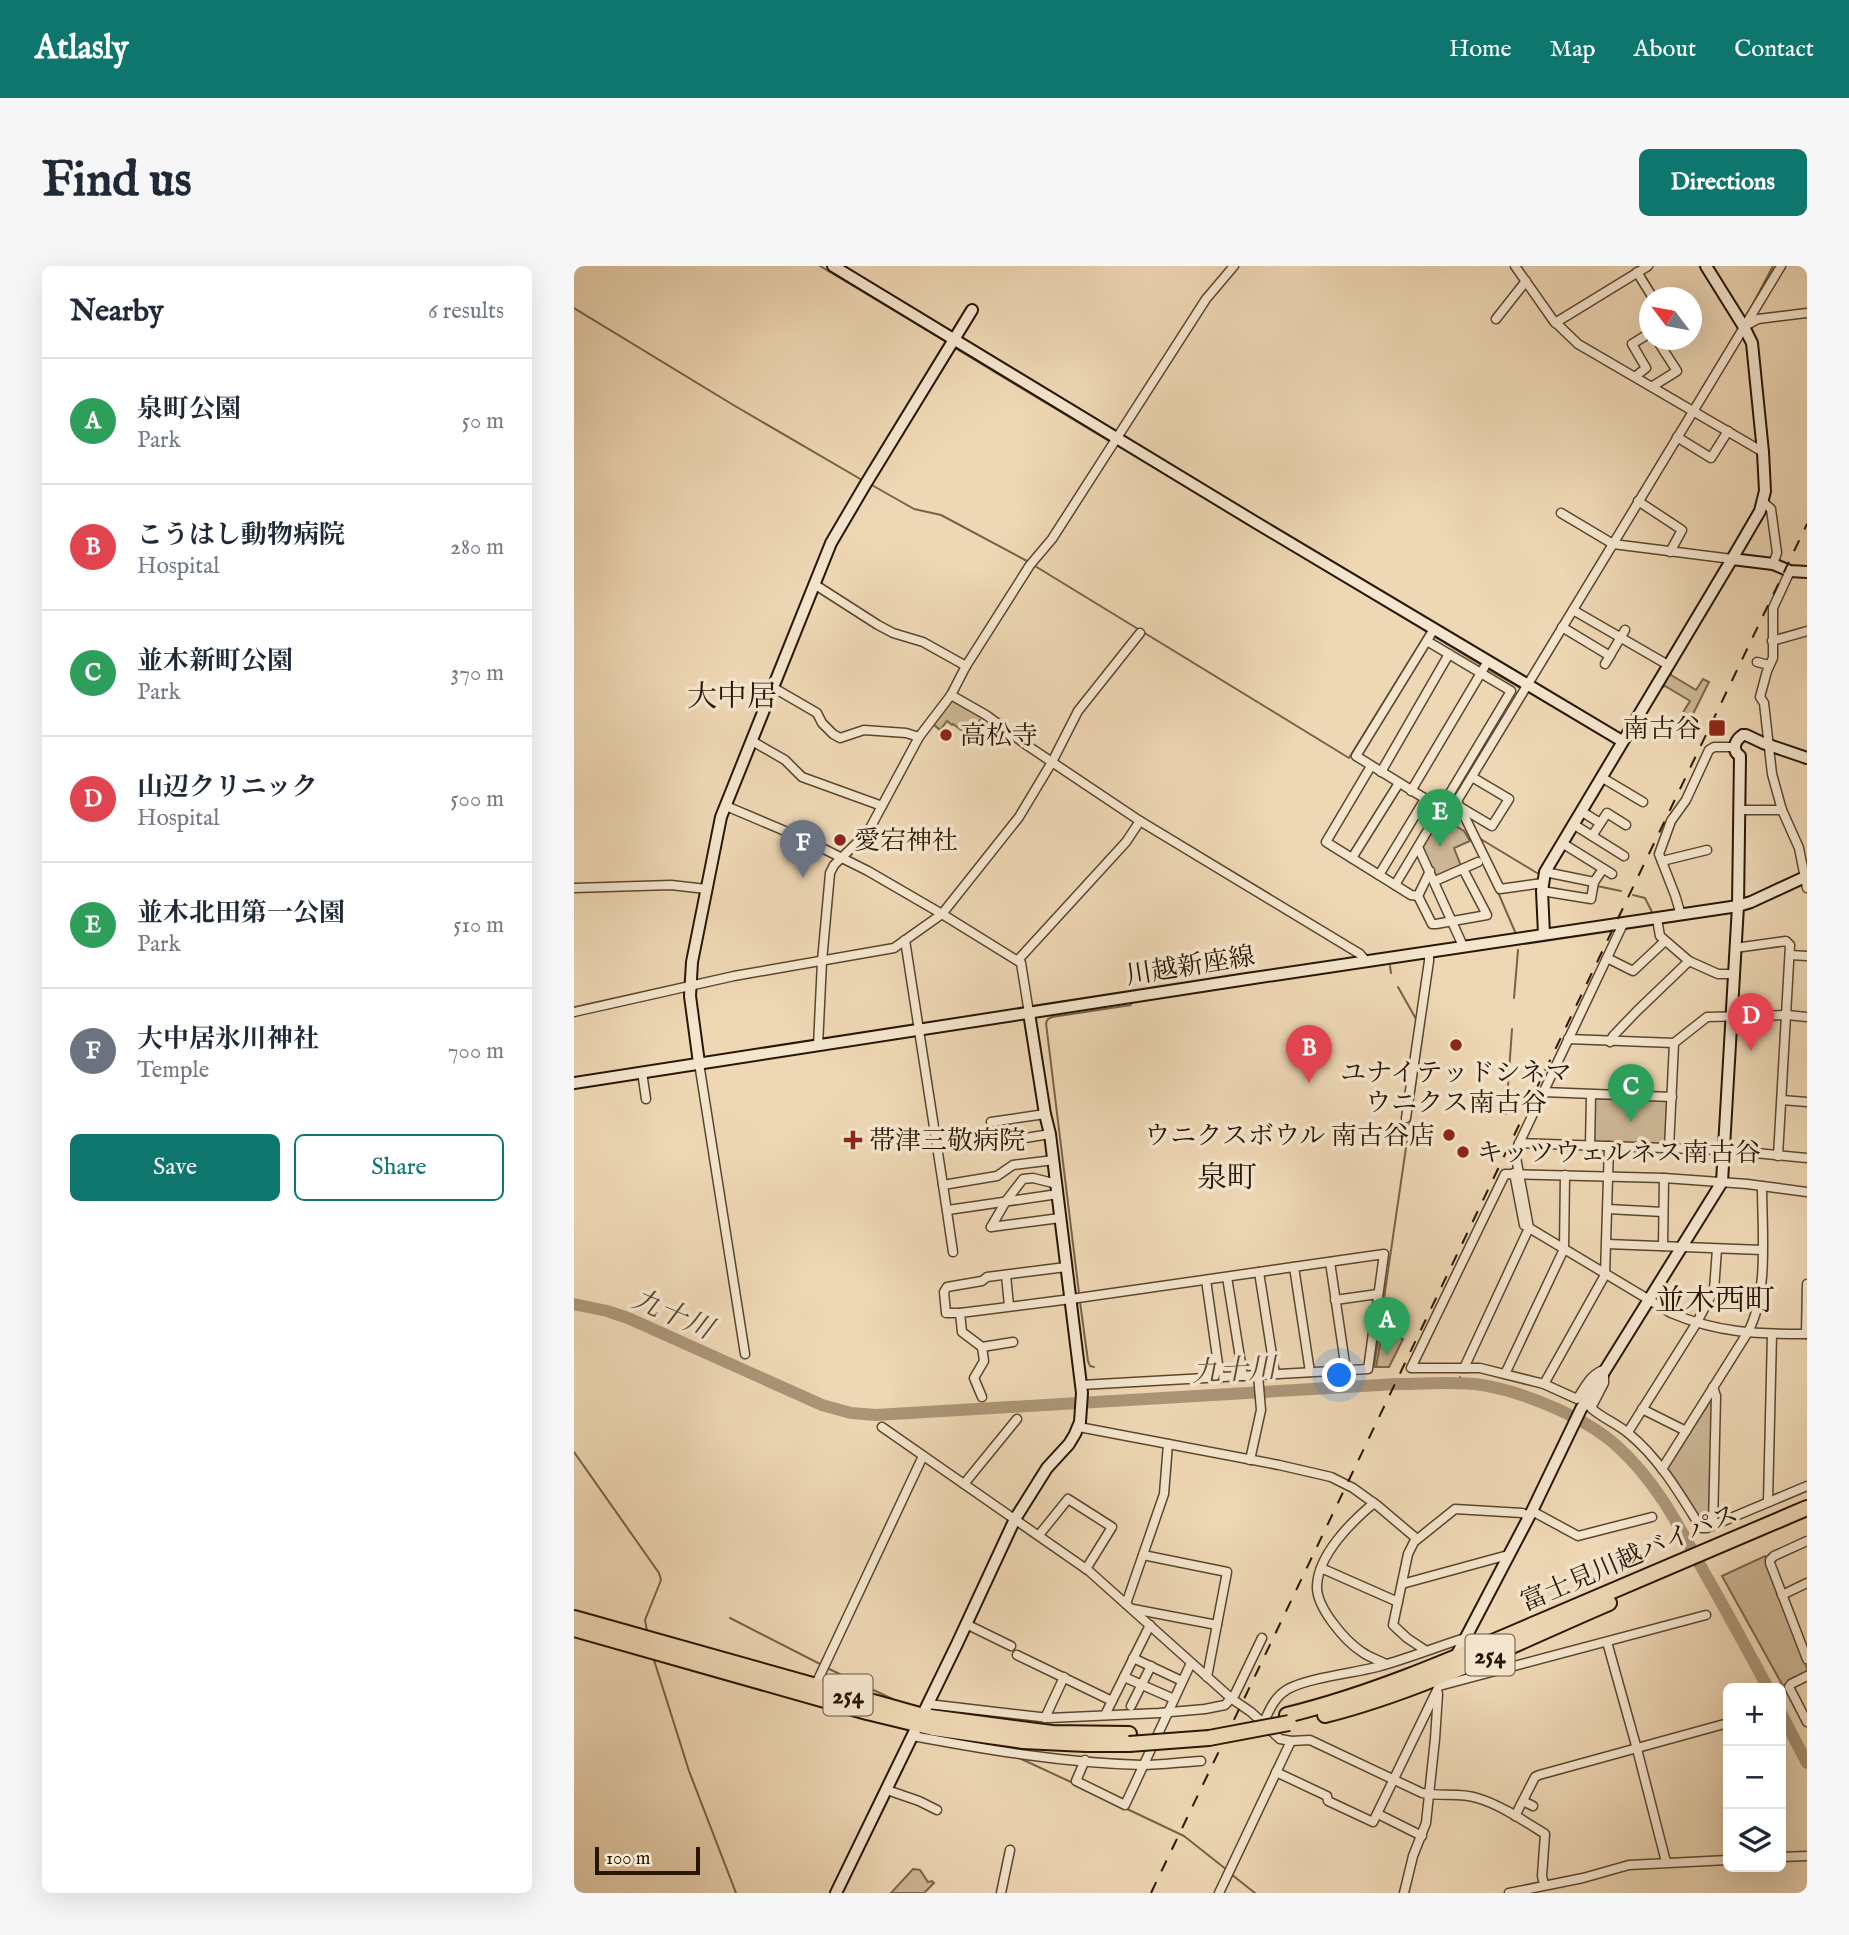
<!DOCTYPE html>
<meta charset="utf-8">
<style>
:root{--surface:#fff;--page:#f6f6f7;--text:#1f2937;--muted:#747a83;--line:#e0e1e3;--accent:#0f766e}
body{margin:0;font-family:"IM FELL English","Noto Serif JP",serif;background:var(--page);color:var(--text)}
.controls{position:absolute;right:21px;bottom:21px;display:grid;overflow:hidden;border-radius:10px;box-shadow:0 7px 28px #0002}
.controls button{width:63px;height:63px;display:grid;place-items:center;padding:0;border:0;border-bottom:2px solid var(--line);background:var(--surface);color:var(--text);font:35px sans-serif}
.compass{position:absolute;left:1065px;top:21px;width:63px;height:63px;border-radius:50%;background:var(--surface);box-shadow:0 7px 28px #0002;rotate:302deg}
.scale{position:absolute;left:21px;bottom:18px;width:105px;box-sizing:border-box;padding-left:7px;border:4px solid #281600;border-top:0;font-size:19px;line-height:24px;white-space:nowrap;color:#281600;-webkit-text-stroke:5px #f4e5ce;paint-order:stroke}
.you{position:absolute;left:766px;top:1110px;width:24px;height:24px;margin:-18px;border:5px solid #fff;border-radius:50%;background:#1a73e8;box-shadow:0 0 0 10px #1a73e833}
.badge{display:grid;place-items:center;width:46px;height:46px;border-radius:50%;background:var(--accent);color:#fff;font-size:23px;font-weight:700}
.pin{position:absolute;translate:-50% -58px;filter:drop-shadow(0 2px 4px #0008)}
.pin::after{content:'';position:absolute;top:37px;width:24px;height:21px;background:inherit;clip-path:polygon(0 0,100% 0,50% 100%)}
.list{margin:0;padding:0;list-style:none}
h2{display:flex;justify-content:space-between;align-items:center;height:91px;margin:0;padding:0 28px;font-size:30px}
h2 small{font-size:23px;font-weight:400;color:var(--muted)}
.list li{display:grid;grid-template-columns:46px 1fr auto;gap:21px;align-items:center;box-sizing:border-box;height:126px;padding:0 28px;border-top:2px solid var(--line)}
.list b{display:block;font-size:26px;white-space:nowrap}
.list p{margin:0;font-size:23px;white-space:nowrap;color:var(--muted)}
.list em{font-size:23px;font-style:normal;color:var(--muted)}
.actions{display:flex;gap:14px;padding:21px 28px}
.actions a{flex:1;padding:16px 0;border:2px solid var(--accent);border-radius:10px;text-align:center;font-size:24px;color:var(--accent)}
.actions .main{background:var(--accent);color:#fff}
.icon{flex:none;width:38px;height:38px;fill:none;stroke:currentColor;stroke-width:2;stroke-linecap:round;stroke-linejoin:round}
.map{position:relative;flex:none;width:1233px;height:1627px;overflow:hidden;border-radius:10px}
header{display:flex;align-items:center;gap:42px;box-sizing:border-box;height:98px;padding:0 35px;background:var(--accent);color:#fff}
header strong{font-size:33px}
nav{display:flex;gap:38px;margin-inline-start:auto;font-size:24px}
.intro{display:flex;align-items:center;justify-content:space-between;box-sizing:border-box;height:168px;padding:0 42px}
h1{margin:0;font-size:49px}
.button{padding:18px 32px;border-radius:10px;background:var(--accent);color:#fff;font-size:24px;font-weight:700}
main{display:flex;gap:42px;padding:0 42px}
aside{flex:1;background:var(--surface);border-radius:10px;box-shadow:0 7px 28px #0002}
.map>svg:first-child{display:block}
.green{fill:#ccb695;stroke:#7a664a;stroke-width:2}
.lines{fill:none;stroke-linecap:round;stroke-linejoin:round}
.stream{stroke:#776247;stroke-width:2}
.river{stroke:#ab9577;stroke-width:12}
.street-casing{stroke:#5a462d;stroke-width:11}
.secondary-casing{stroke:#281600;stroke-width:14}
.highway-casing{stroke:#281600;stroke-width:18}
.street{stroke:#f4e5ce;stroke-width:8}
.secondary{stroke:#f4e5ce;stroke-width:10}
.highway{stroke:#eed7b4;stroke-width:14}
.rail{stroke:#281600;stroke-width:2;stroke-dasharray:12 12;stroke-linecap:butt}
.highway-bridge-casing{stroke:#281600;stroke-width:18;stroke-linecap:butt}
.highway-bridge{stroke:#eed7b4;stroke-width:14}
.poi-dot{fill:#8f2418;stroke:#f4e5ce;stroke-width:2.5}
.labels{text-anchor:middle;stroke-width:7;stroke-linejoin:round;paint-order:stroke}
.shield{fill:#f4e5ce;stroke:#65543e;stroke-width:2}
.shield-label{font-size:24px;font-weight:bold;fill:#281600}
.poi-label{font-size:26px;fill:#281600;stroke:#f4e5ce;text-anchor:start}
.street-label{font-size:26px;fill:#281600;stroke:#f4e5ce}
.water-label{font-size:28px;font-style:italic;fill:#5c4930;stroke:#f4e5ce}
.quarter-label{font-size:30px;fill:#281600;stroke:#f4e5ce}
</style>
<header>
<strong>Atlasly</strong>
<nav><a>Home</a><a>Map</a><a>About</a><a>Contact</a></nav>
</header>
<div class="intro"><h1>Find us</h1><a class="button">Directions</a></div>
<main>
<aside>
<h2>Nearby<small>6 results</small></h2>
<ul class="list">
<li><span class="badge" style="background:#2e9e5b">A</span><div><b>泉町公園</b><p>Park</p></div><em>50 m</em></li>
<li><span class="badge" style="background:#e0444e">B</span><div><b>こうはし動物病院</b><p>Hospital</p></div><em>280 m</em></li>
<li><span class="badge" style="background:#2e9e5b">C</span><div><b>並木新町公園</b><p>Park</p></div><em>370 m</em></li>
<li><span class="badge" style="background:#e0444e">D</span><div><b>山辺クリニック</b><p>Hospital</p></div><em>500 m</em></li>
<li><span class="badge" style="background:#2e9e5b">E</span><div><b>並木北田第一公園</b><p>Park</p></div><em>510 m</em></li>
<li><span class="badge" style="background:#6b7280">F</span><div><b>大中居氷川神社</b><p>Temple</p></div><em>700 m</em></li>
</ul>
<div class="actions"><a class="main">Save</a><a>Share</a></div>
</aside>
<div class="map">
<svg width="1233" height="1627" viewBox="0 0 1233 1627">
<rect width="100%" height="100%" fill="#eed7b4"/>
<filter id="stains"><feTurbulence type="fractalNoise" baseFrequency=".00286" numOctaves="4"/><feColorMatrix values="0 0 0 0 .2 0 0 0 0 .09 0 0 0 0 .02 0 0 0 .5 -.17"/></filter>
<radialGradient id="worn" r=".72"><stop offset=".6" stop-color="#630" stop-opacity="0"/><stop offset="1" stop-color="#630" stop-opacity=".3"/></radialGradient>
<g class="green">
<path d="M1097 406V409L1122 424 1129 413 1135 416 1114 458 1105 453 1116 435 1091 420 1087 422Z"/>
<path d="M378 434 417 456 415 459 406 454 398 466 411 476 407 479 379 458 378 459 373 455 366 464 359 458Z"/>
<path d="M866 550 890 565 896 575 880 582 887 600 865 611 862 610 848 582 849 579Z"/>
<path d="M1022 832 1092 834 1095 836 1093 877 1090 879 1021 877 1019 875 1020 834Z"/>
<path d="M808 1066 829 1073 815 1101H802Z"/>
<path d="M1136 1135 1140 1136 1136 1256 1135 1258 1129 1259 1093 1203Z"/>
<path d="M1191 1290 1233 1403 1232 1407 1209 1420 1148 1310Z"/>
<path d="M339 1603 346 1604 354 1616 358 1615 360 1617 350 1627H317Z"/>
</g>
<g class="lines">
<g class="stream">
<path d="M246 0 374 77"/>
<path d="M0 42 161 140 288 214"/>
<path d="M1172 51 1199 0"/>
<path d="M381 82 535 175"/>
<path d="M543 179 853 366"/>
<path d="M296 218 340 243 367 249 453 295"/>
<path d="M461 300 775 492 853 366"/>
<path d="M1014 311 1033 280"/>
<path d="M861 371 907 399"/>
<path d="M915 404 946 422"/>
<path d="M905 572 963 607"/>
<path d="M977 611 993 615"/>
<path d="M1023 620 1047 625"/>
<path d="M923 624 942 668"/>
<path d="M1059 629 1071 632 1079 648"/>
<path d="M816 700 817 707"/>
<path d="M824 721 842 753"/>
<path d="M940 732 944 684"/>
<path d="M932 848 938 763"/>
<path d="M937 888 939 899"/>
<path d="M505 1027 472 757 474 753 478 751 557 739"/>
<path d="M506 1036 514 1095 516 1100 520 1101"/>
<path d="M800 1101 849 765"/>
<path d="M886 1117V1111"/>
<path d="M0 1186 85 1307 87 1314 71 1354 73 1365"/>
<path d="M156 1352 248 1399"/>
<path d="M80 1394 115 1505 162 1627"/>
<path d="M253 1402 327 1437"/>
<path d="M443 1491 499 1517"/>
<path d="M551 1542 610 1570 653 1604"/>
<path d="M657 1608 681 1627"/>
</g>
<g class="river">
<path d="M0 1038 33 1045 54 1052 248 1139 277 1147 302 1149 823 1118C851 1118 881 1115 908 1119 950 1126 1011 1151 1043 1180 1082 1215 1105 1260 1130 1306 1152 1344 1173 1383 1194 1422"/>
<path d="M1207 1447 1233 1497"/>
</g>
<defs>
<g id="street">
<path d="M941 0 979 54 1004 78 1189 186"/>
<path d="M1063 6 1079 32"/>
<path d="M922 53 952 15"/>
<path d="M981 57 1074 0"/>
<path d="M1173 59 1184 53 1233 47"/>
<path d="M1062 110 1072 102 1058 78 1076 67"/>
<path d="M1079 120 1103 105 1083 74"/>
<path d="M1103 171 1137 192 1154 165"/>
<path d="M1064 235 1108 264 1096 286"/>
<path d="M1189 236 1197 243 1203 287 1199 298"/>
<path d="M987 247 1039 278 1207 0"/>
<path d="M1216 305 1199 342V392L1193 405 1186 431 1190 437 1198 508 1208 544 1225 582 1233 622"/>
<path d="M240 318 304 359 319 367 349 376 392 400"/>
<path d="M999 344 1094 399"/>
<path d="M988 361 1036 390"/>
<path d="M860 363 782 490 868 543"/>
<path d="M1198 375 1233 365"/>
<path d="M1183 396 1195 399"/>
<path d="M1031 398 1051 364"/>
<path d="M200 422 243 447 248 457 259 468 266 472 290 464 332 467 345 471"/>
<path d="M377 429 412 449 454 480 566 555"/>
<path d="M178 475 211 494 228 511 308 540"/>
<path d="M797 500 752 576 821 619 937 425 853 375"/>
<path d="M807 506 875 388"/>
<path d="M1027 511 1069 536"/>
<path d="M837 525 914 395"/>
<path d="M152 540 230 573 294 605 368 648 445 551 478 496 504 445 566 367"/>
<path d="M886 541 918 560 935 533 898 511"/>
<path d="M1165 544H1208"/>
<path d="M1007 545 1026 557"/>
<path d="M999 558 1050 590"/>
<path d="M1018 570 1033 547 1052 559"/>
<path d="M988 577 1038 608"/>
<path d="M844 581 889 680"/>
<path d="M778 592 825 517"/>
<path d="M1088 595 1133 584"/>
<path d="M856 605 844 630 858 658H862L913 649 889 603"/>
<path d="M971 606 1020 616"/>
<path d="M805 609 851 533"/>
<path d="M861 615 904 596"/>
<path d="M969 617 926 623 883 535 1039 278 1158 293"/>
<path d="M821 619 837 629 844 630"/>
<path d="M0 622 97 619 132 623"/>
<path d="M968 625 1017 633 1020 616 1029 603"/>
<path d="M1107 649 1101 629 1085 588 1097 555 1112 534 1135 484 1140 481H1161"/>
<path d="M1083 653 1086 670 1115 695 1144 708H1160"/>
<path d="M331 674 369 919"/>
<path d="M1161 682 1212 675 1216 679 1204 890"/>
<path d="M1216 689 1233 690"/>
<path d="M1033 692 1059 705 1091 675"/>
<path d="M444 694 552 576 566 555 786 688 792 695"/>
<path d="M0 746 160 710 320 682 368 648 447 697 455 747"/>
<path d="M994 773 1100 777 1133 751 1213 749 1233 751"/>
<path d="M1036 776 1039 770 1063 745 1115 695"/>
<path d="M244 780 248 695 256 607 260 599 294 566 345 471 377 429 392 400 456 299 478 273 632 33 660 0"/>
<path d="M125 797 171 1088"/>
<path d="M68 806 72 833"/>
<path d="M969 826 1098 831"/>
<path d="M1208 834 1233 836"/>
<path d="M832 852 855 695V686"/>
<path d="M417 856 471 848"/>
<path d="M420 877 476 868"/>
<path d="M945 877 1151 884 1233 892"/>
<path d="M1016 880 1017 829"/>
<path d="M1095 882 1100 777"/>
<path d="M940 907 950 959"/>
<path d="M1233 926 1173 918 1090 912 931 908 837 1102H906L970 1118 1003 1133C1010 1123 1017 1107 1030 1104V1117L1017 1142C1028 1152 1042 1157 1054 1167 1085 1192 1106 1228 1127 1262H1133L1233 1220"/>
<path d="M1034 943 1089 946"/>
<path d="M374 944 484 928"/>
<path d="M952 960 1097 1047C1144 1067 1182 1068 1233 1068"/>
<path d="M417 961 432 935 449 913 459 912 483 918"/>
<path d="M417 961 486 952"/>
<path d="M1033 978 1188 984"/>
<path d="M1089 980 1090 912"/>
<path d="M379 986 369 919 423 910 439 899 480 894"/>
<path d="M756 996 772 1104"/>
<path d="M720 1001 736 1106"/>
<path d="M685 1006 701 1108"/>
<path d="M432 1009 435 1040"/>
<path d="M653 1011 669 1110"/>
<path d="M632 1014 646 1112"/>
<path d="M761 1034 804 1028"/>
<path d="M386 1047H372L370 1026 373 1021 408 1015 413 1011 492 1001"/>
<path d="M1232 1068 1233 1018"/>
<path d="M439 1076 408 1081 388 1066 386 1047 497 1033 810 988 794 1103 507 1119"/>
<path d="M890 1102 955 962 941 886 1049 658"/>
<path d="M931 1108 990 983 991 909"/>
<path d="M970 1118 1031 1009 1035 880"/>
<path d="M408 1131 400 1112 410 1095 408 1081"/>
<path d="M1068 1143 1112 1165"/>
<path d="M308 1161 515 1305 658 1433 677 1446 706 1473 717 1475 736 1474 848 1527C866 1531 886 1526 903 1532 925 1538 952 1556 971 1568L968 1610 970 1618"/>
<path d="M505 1161 705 1199 757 1211 779 1222 804 1240 843 1273"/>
<path d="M1054 1166 1122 1058 1140 1024 1143 983"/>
<path d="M676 1194 687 1144 684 1109"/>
<path d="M1088 1203 1174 1066C1195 1027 1188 964 1188 920"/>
<path d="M390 1218 443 1153"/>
<path d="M1194 1236 1198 1068"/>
<path d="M800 1237C777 1256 744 1289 743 1320 742 1341 771 1375 788 1386 795 1391 804 1394 812 1398"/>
<path d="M958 1245 1004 1270 1078 1251"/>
<path d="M1139 1259 1142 1130 1139 1121"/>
<path d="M465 1269 494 1233 538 1261 512 1303"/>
<path d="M1233 1275 1200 1290 1196 1294V1297L1233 1393"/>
<path d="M569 1289 653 1306 633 1411"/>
<path d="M747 1302 824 1336"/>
<path d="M828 1318 934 1289"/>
<path d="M1208 1329 1233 1317"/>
<path d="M552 1338 590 1228 594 1178"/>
<path d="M559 1343 643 1359"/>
<path d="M392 1358 437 1380"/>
<path d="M1033 1376 1063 1483 1092 1596"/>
<path d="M851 1384 833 1372 819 1359 834 1288 840 1276 881 1243 948 1247 955 1250"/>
<path d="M443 1389 538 1435"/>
<path d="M559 1392 608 1415"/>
<path d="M1233 1410 1217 1418 1215 1421 1233 1456"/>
<path d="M550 1411 600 1433"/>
<path d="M241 1420 349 1190"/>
<path d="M354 1438 475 1452 585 1447 631 1443 651 1439 661 1428 688 1372"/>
<path d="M557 1440 577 1400"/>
<path d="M531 1449 576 1359"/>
<path d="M471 1452 490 1411"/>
<path d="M689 1458C695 1445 700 1431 714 1423 734 1412 779 1407 803 1401 833 1393 862 1381 891 1372"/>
<path d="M339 1470C414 1484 491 1497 568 1499 587 1499 607 1496 627 1495"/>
<path d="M511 1494 502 1515 551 1539 617 1397"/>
<path d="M702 1506 753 1530 754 1535 799 1556 865 1420 1132 1349"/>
<path d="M313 1524 345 1535 363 1544"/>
<path d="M949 1535 959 1540"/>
<path d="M804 1548 848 1570"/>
<path d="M941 1550 961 1511 965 1509 1154 1457"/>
<path d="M1207 1591 1233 1590"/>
<path d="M427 1627 436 1584"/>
<path d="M645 1627 717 1475"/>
<path d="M830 1627 839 1590 852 1557 861 1473 864 1428"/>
<path d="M935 1627 1009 1612 1055 1599 1154 1594"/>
</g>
<g id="secondary">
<path d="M259 0 681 256 1048 475"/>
<path d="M1158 293 1199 298 1216 305 1233 306"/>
<path d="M1169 469H1172L1189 477 1233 492"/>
<path d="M970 668 968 625 971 606 1158 293 1186 245 1191 225 1189 186 1178 77 1170 61 1132 0"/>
<path d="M125 797 116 730 118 696 147 551 257 277 291 219 398 44"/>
<path d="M0 817 673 713 1164 640 1177 636 1233 610"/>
<path d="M880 1394 958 1245 1007 1143 1148 916 1164 640 1166 490C1157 484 1161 474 1169 469"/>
<path d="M262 1627 383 1378 441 1253 473 1202 495 1178 501 1168 506 1156 508 1127 476 868 471 848 455 747"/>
</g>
<g id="highway">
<path d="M0 1352 349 1450 478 1467 555 1468"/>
<path d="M0 1363 293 1446 359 1462 449 1475 512 1478H555"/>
<path d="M713 1449C799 1428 881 1392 963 1357 1053 1319 1143 1281 1233 1242"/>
<path d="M751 1449C850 1424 941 1377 1035 1337"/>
</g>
</defs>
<use href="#street" class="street-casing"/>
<use href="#secondary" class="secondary-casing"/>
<use href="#highway" class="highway-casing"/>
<use href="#street" class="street"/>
<use href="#secondary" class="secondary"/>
<use href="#highway" class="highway"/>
<path class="rail" d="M577 1627 1233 258"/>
<defs>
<path id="highway-bridge" d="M555 1478 635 1472 715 1457"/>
</defs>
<use href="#highway-bridge" class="highway-bridge-casing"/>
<use href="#highway-bridge" class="highway-bridge"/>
</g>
<g class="poi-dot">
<rect x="1134" y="453" width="18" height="18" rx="3.5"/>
<circle cx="372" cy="469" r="7"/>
<circle cx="266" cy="574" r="7"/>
<circle cx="882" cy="779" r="7"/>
<circle cx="875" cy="869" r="7"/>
<path d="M275.5 863.5h7v7h7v7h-7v7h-7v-7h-7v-7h7z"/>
<circle cx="889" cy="886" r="7"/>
</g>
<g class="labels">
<g class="shield">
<rect x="891.5" y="1368.5" width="49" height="41" rx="5"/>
<rect x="249.5" y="1408.5" width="49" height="41" rx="5"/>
</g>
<g class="shield-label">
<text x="916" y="1397">254</text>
<text x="274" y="1437">254</text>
</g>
<g class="poi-label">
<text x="1127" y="471" text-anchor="end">南古谷</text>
<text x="386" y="478">高松寺</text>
<text x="280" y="583">愛宕神社</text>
<text x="882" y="815" text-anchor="middle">ユナイテッドシネマ<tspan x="882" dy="30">ウニクス南古谷</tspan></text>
<text x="861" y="878" text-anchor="end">ウニクスボウル 南古谷店</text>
<text x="295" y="883">帯津三敬病院</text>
<text x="903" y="895">キッツウェルネス南古谷</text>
</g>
<g class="street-label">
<text transform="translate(616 699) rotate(-9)" y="9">川越新座線</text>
<text transform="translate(1055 1291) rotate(-23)" y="9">富士見川越バイパス</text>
</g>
<g class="water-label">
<text transform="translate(99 1047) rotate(23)" y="10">九十川</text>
<text transform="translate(660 1103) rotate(-3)" y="10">九十川</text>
</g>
<g class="quarter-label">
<text x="158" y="440">大中居</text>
<text x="653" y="921">泉町</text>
<text x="1141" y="1044">並木西町</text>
</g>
</g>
<rect width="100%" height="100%" filter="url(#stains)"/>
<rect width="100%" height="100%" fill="url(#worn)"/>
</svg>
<div class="controls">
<button>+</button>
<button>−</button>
<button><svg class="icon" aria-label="layers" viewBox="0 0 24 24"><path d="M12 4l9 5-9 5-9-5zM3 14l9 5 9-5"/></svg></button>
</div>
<svg class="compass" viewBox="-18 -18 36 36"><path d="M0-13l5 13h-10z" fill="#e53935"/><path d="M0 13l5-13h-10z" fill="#747a83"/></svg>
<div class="scale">100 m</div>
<div class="you"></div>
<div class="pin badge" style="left:813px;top:1089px;background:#2e9e5b">A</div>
<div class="pin badge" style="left:735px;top:817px;background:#e0444e">B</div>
<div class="pin badge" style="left:1057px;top:856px;background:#2e9e5b">C</div>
<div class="pin badge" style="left:1177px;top:785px;background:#e0444e">D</div>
<div class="pin badge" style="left:866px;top:581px;background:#2e9e5b">E</div>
<div class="pin badge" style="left:229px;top:612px;background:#6b7280">F</div>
</div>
</main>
